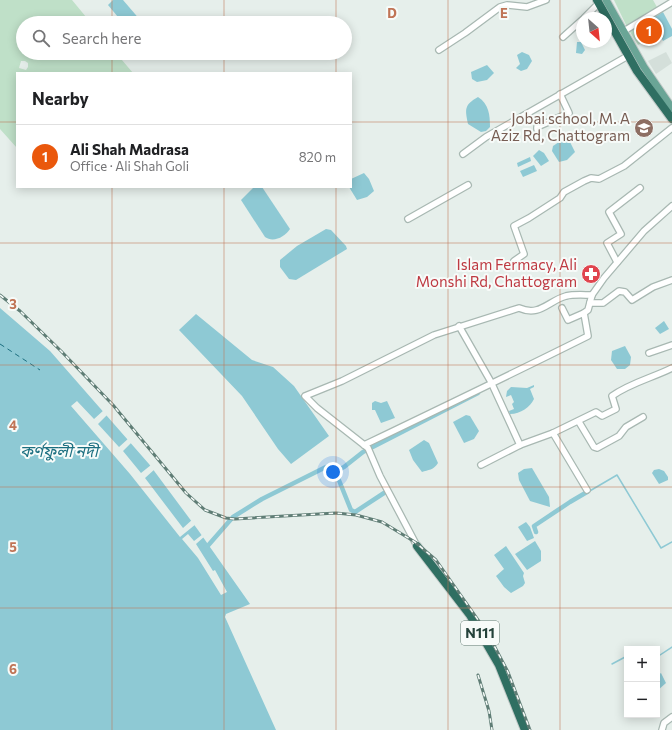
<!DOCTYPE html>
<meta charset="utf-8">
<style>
:root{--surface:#fff;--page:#f6f6f6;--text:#202124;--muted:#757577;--line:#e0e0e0;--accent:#ea580c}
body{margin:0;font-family:Commissioner,"Noto Sans Bengali",sans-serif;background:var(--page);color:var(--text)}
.controls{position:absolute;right:12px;bottom:12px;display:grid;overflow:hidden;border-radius:0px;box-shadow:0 2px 10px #0003}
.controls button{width:36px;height:36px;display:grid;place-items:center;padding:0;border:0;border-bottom:1px solid var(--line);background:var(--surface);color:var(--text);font:20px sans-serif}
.compass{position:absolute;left:576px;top:12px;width:36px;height:36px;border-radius:50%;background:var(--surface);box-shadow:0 2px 10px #0003;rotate:153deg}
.you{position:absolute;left:333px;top:472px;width:14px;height:14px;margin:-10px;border:3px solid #fff;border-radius:50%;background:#1a73e8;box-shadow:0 0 0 6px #1a73e833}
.badge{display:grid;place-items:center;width:26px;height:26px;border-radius:50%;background:var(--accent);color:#fff;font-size:13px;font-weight:700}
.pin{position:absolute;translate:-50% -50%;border:2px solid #fff;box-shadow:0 1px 4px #0006}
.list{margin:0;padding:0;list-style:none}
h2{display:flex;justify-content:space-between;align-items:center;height:52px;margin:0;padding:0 16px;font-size:17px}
h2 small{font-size:13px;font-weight:400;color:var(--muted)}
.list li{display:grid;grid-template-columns:26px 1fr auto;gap:12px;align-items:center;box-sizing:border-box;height:64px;padding:0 16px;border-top:1px solid var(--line)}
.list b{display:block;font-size:15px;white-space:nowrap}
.list p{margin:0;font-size:13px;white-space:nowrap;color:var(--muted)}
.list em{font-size:13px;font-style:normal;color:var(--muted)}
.icon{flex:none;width:22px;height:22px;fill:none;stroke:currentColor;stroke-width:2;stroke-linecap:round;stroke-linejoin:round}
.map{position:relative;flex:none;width:672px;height:730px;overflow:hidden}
.search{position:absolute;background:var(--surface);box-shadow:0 2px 10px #0003;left:16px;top:16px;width:336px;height:44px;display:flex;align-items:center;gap:10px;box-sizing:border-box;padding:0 14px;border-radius:22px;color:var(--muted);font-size:15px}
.panel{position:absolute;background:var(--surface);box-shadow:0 2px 10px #0003;left:16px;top:72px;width:336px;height:116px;border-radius:0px}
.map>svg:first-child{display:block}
.built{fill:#d4dfda}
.green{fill:#bfe0c8;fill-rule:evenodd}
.water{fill:#8ec9d4}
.pier{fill:#e6efeb}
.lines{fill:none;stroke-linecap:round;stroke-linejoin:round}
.stream{stroke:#8ec9d4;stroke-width:1.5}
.canal{stroke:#8ec9d4;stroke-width:4.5}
.ferry{stroke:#1c6f80;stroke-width:1;stroke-dasharray:5 4;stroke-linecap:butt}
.minor-casing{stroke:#a8b8b2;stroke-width:8}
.major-casing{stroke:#c2cac8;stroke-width:9}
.highway-casing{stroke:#c2cac8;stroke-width:10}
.minor{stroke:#fff;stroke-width:5.5}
.major{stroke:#6aa596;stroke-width:7}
.highway{stroke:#2f6f62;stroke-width:8}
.rail-casing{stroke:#5f7d75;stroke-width:3}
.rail{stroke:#f7fbf9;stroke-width:1.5;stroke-dasharray:4.5;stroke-linecap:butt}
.grid{fill:none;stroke:#c07456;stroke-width:1;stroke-opacity:0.55}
.labels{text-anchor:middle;stroke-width:4;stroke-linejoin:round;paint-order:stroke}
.shield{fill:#f7fbf9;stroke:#637a73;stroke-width:1}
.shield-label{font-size:14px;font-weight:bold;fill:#24423a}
.education-label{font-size:15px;fill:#785e54;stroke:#f7fbf9;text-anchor:end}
.health-label{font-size:15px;fill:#be3a42;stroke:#f7fbf9;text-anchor:end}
.water-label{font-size:16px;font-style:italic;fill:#1c6f80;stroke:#f7fbf9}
.grid-label{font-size:13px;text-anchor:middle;font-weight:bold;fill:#c07456;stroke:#f7fbf9;stroke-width:4;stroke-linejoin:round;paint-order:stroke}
</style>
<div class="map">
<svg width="672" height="730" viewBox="0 0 672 730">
<rect width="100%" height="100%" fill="#e6efeb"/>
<path class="built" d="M666 52 672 63 656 74 648 61Z"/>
<g class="green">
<path d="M0 0H72L91 23H23V53H116L133 73H17V148L0 129ZM21 61H25L28 63V67L26 70 19 68Z"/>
<path d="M614 0H653L658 9 627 27Z"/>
<path d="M641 23 649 39 638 45 628 29Z"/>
</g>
<g class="water">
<path d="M113 0H123L141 21 138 23H123L108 5Z"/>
<path d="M663 12 672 29V36L663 41 651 19Z"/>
<path d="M184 18H190L193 23H175Z"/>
<path d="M577 42H581L585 50 582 54 576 53Z"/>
<path d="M522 52 529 55 532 61 527 69 521 71 516 68 520 64 517 55Z"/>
<path d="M487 65 494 73 487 80 477 82 472 79 471 72Z"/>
<path d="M478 97C489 104 490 115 490 127L486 131 481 132 468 124C465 109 464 105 478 97Z"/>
<path d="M562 140 570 142 575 152 567 160 559 162 552 151 553 146Z"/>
<path d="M539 150 544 153 549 161 541 166 533 156Z"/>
<path d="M530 157 531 161 518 167 517 163Z"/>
<path d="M534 165 537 171 523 177 520 171Z"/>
<path d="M364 173 369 179 374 191 367 197 357 200 349 187H351V179Z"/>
<path d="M254 187H262L290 229C285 237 273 243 265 237L241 200Z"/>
<path d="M326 229 331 230 346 246 347 249 296 280 289 279 280 267V260L297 246Z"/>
<path d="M0 308 50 351 149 464 198 530 250 604 226 614 225 617 276 730H0Z"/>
<path d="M196 314 252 360 273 367 294 386 329 436 291 464 278 449 242 396 179 330Z"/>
<path d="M664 321 669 329 660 334 655 328Z"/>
<path d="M625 346 631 357 630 365 625 369H617L611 360 612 351Z"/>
<path d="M534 385V387L530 389 534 399C530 407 521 414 510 414L509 411 514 409 512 404 514 402 511 395 506 397 507 391 511 387 527 388Z"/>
<path d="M375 401 381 403 387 401 395 418 381 423 375 410H372V403Z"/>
<path d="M466 415 470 416 479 431 474 439 464 443 453 422Z"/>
<path d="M424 440 429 443 438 463C434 470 428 470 422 472L413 460 409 450Z"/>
<path d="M532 468 549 497 550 507 530 501 519 480 518 473 524 469Z"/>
<path d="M659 469 664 471 668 477V480L659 484 652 473 654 470Z"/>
<path d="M526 522 530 527 534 538 527 541 518 527Z"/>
<path d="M535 541 541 551V561L527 570 515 554Z"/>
<path d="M506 546 524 573 523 576 525 583 523 586 511 593 504 587 496 576 504 569 494 555Z"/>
<path d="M657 672 658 675 661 673 666 683 657 691Z"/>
</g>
<g class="pier">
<path d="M77 401 94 419 104 410 108 414 98 424 119 447 129 438 132 442 123 451 141 473 151 465 155 469 145 478 183 528 193 519 196 524 180 537 130 474 71 406Z"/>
<path d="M188 534 194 541 203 534 205 536 196 544 213 571 215 570 227 592 221 595 198 558 182 539Z"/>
</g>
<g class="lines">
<g class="stream">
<path d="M588 492 617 475 661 548 672 542"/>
<path d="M657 657 672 647"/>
<path d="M612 664 627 656"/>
</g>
<g class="canal">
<path d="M336 471 344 467 363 452 478 393"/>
<path d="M536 532 534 526 570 502 587 492"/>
<path d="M205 549 233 517 262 499 326 467 334 468 351 510 355 512 384 493"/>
</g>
<path class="ferry" d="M0 344 40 370"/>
<defs>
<g id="minor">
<path d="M584 18 597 5"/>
<path d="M624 31 672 2"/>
<path d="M563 37 582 20"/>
<path d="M439 50 465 33 500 7 507 5 527 7 546 0"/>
<path d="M537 129V127L569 113 560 94"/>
<path d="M463 154 486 137 626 57"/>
<path d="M408 219 468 185"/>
<path d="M514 261 524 254 514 226 529 218 560 198 564 192 584 181 591 178 599 179 624 166 672 128"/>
<path d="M617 262 607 243 621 234 609 212 640 188"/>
<path d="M590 303H603L619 291 625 292 632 300 653 287 672 280"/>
<path d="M562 308 568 320 584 313"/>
<path d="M459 326 491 382 520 445"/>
<path d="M649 353 672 345"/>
<path d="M579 422 594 447 597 448 619 436 626 427 643 417"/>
<path d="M553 433 596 412 602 416 616 409 612 396C630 383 652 378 672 368"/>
<path d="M364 445C439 409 514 373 588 336L584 313 588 310 592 295 604 278 644 231 672 206"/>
<path d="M481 465 520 445 553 433 587 490"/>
<path d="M417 546 380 476 368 448 317 408 305 396 342 381 434 335 519 308C540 317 548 301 566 296 574 294 584 295 592 295"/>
<path d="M662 730 664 723 672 717"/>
</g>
<path id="major" d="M606 0 644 67 672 108"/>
<g id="highway">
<path d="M597 0 637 71 672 119"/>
<path d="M417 546 470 615 499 665 525 730"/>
</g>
</defs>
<use href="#minor" class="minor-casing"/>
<use href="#major" class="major-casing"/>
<use href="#highway" class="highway-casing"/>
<use href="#minor" class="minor"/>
<use href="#major" class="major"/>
<use href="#highway" class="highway"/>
<defs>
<g id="rail">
<path d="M0 295 20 311 61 351 113 405 186 493 205 510 226 518 235 519 336 513 356 515 382 522 415 542 436 560 488 634 508 672 530 730"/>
<path d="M478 675 489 711 492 730"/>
</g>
</defs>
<use href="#rail" class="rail-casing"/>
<use href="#rail" class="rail"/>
</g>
<path class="grid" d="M112 0V23M224 0V23M336 0V23M448 0V730M560 0V730M112 53V73M224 53V73M336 53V73M0 122H17M351 122H672M112 187V730M224 187V730M336 187V730M0 243H672M0 365H672M0 487H672M0 608H672"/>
<defs>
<symbol id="school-disc" viewBox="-11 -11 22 22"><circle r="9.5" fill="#8d6e63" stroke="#f7fbf9"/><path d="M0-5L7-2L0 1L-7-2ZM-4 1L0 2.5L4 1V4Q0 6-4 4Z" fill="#fff"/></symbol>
<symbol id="pharmacy-disc" viewBox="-11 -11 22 22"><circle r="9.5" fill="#e0444e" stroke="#f7fbf9"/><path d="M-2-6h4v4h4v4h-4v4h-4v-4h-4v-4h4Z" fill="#fff"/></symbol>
</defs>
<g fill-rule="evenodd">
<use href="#school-disc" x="633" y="117" width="22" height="22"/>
<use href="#pharmacy-disc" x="580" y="263" width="22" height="22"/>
</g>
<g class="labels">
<rect class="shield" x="461" y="621" width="38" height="24" rx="3"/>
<g class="shield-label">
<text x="480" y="638">N111</text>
</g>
<g class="education-label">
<text x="630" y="124">Jobai school, M. A<tspan x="630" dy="17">Aziz Rd, Chattogram</tspan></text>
</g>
<g class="health-label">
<text x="577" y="270">Islam Fermacy, Ali<tspan x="577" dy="17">Monshi Rd, Chattogram</tspan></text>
</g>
<g class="water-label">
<text x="59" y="457">কর্ণফুলী নদী</text>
</g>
</g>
<g class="grid-label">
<text x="392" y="18">D</text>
<text x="504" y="18">E</text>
<text x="13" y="309">3</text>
<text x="13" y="430">4</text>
<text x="13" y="552">5</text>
<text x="13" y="674">6</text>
</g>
</svg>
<div class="controls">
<button>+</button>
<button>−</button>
</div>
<svg class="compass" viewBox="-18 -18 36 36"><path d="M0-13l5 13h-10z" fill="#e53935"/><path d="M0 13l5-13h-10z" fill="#757577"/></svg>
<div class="you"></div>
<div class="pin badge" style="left:649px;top:31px">1</div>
<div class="search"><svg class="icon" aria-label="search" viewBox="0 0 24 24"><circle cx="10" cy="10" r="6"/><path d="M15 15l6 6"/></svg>Search here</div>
<section class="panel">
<h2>Nearby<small></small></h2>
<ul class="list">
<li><span class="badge">1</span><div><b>Ali Shah Madrasa</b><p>Office · Ali Shah Goli</p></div><em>820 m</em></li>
</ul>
</section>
</div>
